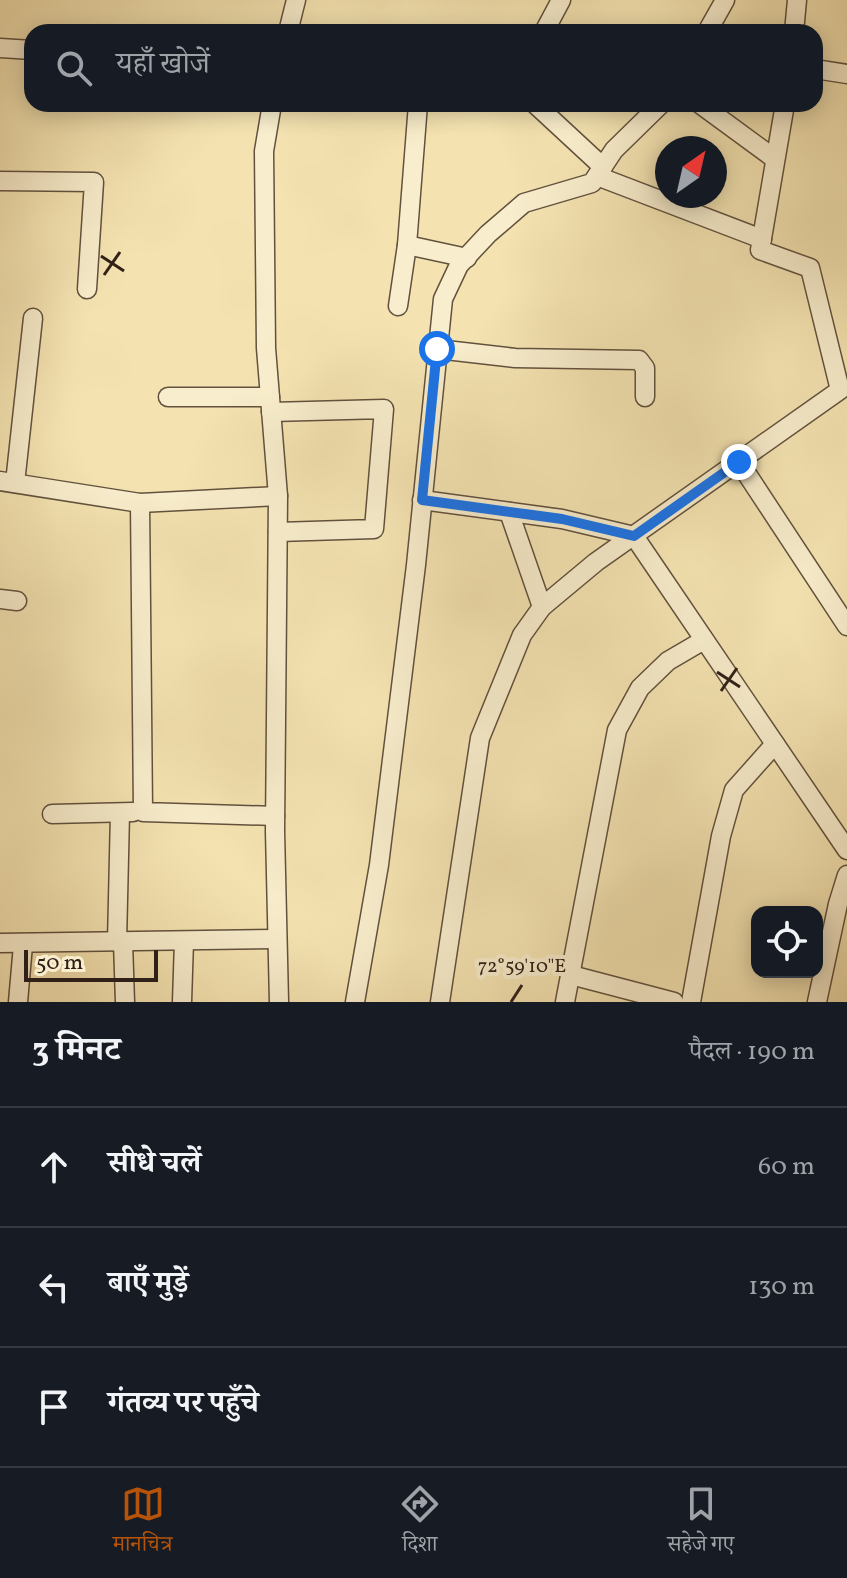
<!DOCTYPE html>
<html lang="hi">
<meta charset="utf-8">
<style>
:root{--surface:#171b24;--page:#20242c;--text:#f1f3f6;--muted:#9ea1a6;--line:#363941;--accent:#b45309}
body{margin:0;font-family:Vollkorn,"Noto Serif Devanagari",serif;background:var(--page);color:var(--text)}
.controls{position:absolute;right:24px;bottom:24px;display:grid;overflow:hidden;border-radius:16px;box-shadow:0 4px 20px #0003}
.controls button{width:72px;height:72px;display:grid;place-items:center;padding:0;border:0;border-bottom:2px solid var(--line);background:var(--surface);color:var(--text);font:40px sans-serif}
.compass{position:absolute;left:655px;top:136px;width:72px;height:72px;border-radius:50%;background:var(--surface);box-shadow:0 4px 20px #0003;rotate:34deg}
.scale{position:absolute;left:24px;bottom:20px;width:134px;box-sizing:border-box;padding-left:8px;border:4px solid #312018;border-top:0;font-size:22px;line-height:28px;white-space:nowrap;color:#312018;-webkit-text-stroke:6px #f8edcc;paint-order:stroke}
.stop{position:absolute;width:24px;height:24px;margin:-18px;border:6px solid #1a73e8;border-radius:50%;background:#fff}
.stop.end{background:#1a73e8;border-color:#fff;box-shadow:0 2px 8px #0008}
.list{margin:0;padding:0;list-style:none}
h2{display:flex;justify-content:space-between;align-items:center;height:104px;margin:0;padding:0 32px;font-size:34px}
h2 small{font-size:26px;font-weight:400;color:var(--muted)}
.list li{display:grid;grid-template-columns:52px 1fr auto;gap:24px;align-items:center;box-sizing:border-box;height:120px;padding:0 32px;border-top:2px solid var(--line)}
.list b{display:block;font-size:30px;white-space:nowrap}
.list em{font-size:26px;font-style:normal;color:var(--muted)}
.icon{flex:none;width:44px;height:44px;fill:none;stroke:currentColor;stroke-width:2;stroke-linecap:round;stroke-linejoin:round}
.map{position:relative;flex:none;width:847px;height:1002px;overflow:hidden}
.search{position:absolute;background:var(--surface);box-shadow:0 4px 20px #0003;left:24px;right:24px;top:24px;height:88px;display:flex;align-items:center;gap:20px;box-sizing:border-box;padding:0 28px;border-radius:24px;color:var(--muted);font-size:30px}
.sheet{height:464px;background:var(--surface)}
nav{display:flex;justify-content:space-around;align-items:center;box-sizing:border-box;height:112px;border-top:2px solid var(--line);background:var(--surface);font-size:22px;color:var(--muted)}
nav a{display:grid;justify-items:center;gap:4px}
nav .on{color:var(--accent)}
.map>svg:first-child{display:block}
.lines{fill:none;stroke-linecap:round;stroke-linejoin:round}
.minor-casing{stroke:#62513e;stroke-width:21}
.minor{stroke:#f8edcc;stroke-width:18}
.route{stroke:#1a73e8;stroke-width:10}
.ticks{fill:none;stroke:#312018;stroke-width:3}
.ticks-label{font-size:20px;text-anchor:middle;fill:#312018;stroke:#f8edcc;stroke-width:8;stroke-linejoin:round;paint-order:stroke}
</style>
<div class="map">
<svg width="847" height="1002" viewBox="0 0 847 1002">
<rect width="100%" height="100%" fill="#f4e3b1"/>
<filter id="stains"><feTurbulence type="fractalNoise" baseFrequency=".0025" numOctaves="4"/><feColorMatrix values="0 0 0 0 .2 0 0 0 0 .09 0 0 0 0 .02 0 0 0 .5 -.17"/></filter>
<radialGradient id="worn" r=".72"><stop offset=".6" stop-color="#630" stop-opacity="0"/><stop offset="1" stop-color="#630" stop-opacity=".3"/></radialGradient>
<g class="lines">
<defs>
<g id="minor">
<path d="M288 32 296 0"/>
<path d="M544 32 561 0"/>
<path d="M707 32 725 0"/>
<path d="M794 32 797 0"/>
<path d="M0 48 32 50"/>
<path d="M815 69 847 74"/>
<path d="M272 104 264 151 266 348 278 496 275 831 279 1002"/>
<path d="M418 104 407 245 467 258"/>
<path d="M535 104 603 167"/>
<path d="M700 104 775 159"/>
<path d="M597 176 762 239"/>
<path d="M0 181 94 182 87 289"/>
<path d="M398 306 407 245"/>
<path d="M437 349 515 358 639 360 645 368V397"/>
<path d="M168 397H270"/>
<path d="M271 412 384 409 374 529 278 532"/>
<path d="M739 462 847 626"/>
<path d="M0 481 140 503 278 496"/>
<path d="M15 483 33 318"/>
<path d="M422 500 562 519 634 536 847 850"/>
<path d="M140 503 143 812 275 816"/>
<path d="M509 512 542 607"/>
<path d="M0 599 17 601"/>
<path d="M52 814 133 812"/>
<path d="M117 942 120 813"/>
<path d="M123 942 125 1002"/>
<path d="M0 943 277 939"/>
<path d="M571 975 674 1002"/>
<path d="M18 1002 23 945"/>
<path d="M182 1002 184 941"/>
<path d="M355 1002 379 865 416 565 443 299 459 265 488 234 524 203 592 183 614 150 661 104"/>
<path d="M440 1002 480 738 522 635 542 607 596 562 840 390 810 268 760 250 785 104"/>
<path d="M565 1002 617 730 640 688 668 661 704 640"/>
<path d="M691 1002 721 836 734 790 775 744"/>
<path d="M817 1002 838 904 847 875"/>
</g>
</defs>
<use href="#minor" class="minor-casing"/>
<use href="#minor" class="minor"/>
</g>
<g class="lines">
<path class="route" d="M437 349 422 500 562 519 634 536 739 462"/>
</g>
<path class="ticks" d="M101 256 124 271M104 275 120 252M717 672 740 687M721 691 737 668M511 1002 522 985"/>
<g class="ticks-label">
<text x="522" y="972">72°59'10"E</text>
</g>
<rect width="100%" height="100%" filter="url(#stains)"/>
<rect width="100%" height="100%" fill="url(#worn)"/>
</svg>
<div class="controls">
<button><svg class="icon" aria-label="locate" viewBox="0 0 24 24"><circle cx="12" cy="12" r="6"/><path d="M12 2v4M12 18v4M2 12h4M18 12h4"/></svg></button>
</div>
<svg class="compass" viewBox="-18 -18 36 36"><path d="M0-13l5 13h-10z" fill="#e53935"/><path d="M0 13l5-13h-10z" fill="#9ea1a6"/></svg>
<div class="scale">50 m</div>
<div class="stop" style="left:437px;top:349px"></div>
<div class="stop end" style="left:739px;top:462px"></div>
<div class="search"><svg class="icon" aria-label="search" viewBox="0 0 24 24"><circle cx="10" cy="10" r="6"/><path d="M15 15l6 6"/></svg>यहाँ खोजें</div>
</div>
<section class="sheet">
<h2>3 मिनट<small>पैदल · 190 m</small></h2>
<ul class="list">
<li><svg class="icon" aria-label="ahead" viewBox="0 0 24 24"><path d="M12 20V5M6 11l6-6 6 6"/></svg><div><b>सीधे चलें</b></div><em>60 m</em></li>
<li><svg class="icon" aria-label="left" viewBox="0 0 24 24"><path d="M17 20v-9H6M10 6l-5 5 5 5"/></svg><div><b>बाएँ मुड़ें</b></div><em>130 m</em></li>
<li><svg class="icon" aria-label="arrive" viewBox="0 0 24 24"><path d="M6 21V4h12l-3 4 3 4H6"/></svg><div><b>गंतव्य पर पहुँचे</b></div></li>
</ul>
</section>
<nav>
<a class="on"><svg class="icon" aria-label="map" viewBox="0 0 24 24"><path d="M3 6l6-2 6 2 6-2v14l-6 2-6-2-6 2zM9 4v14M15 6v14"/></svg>मानचित्र</a>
<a><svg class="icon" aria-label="directions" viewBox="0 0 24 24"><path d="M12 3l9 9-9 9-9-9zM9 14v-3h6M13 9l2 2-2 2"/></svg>दिशा</a>
<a><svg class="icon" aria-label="saved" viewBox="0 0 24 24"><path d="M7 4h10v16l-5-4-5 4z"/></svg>सहेजे गए</a>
</nav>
